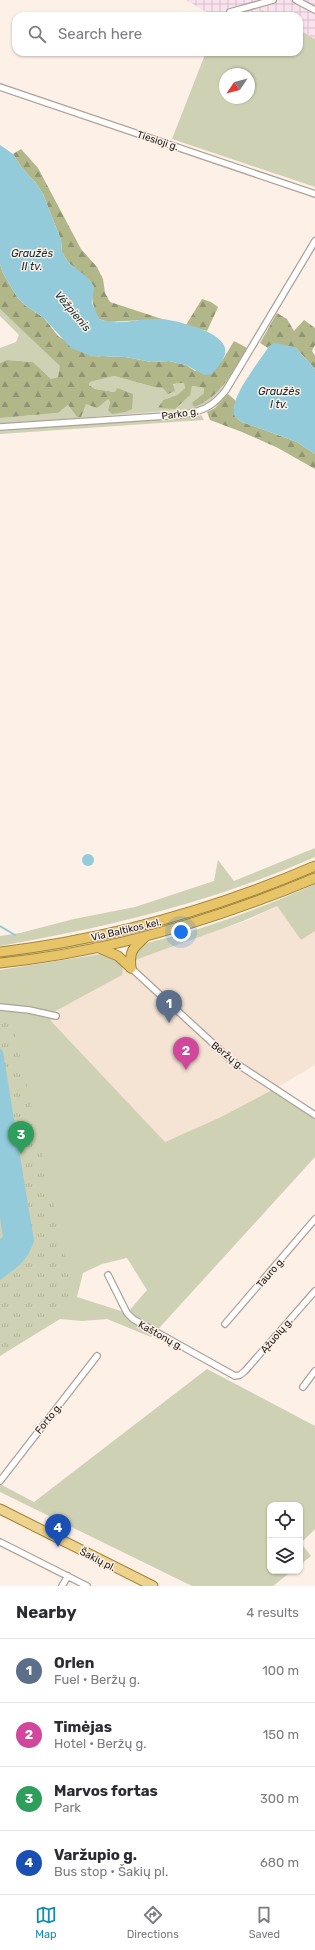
<!DOCTYPE html>
<meta charset="utf-8">
<style>
:root{--surface:#fff;--page:#f2f2f3;--text:#2b2b33;--muted:#7c7c81;--line:#e1e1e2;--accent:#118dae}
body{margin:0;font-family:Rubik,sans-serif;background:var(--page);color:var(--text)}
.controls{position:absolute;right:12px;bottom:12px;display:grid;overflow:hidden;border-radius:8px;box-shadow:0 1px 3px #0004}
.controls button{width:36px;height:36px;display:grid;place-items:center;padding:0;border:0;border-bottom:1px solid var(--line);background:var(--surface);color:var(--text);font:20px sans-serif}
.compass{position:absolute;left:219px;top:68px;width:36px;height:36px;border-radius:50%;background:var(--surface);box-shadow:0 1px 3px #0004;rotate:235deg}
.you{position:absolute;left:181px;top:932px;width:14px;height:14px;margin:-10px;border:3px solid #fff;border-radius:50%;background:#1a73e8;box-shadow:0 0 0 6px #1a73e833}
.badge{display:grid;place-items:center;width:26px;height:26px;border-radius:50%;background:var(--accent);color:#fff;font-size:13px;font-weight:700}
.pin{position:absolute;translate:-50% -33px;filter:drop-shadow(0 1px 2px #0008)}
.pin::after{content:'';position:absolute;top:21px;width:14px;height:12px;background:inherit;clip-path:polygon(0 0,100% 0,50% 100%)}
.list{margin:0;padding:0;list-style:none}
h2{display:flex;justify-content:space-between;align-items:center;height:52px;margin:0;padding:0 16px;font-size:17px}
h2 small{font-size:13px;font-weight:400;color:var(--muted)}
.list li{display:grid;grid-template-columns:26px 1fr auto;gap:12px;align-items:center;box-sizing:border-box;height:64px;padding:0 16px;border-top:1px solid var(--line)}
.list b{display:block;font-size:15px;white-space:nowrap}
.list p{margin:0;font-size:13px;white-space:nowrap;color:var(--muted)}
.list em{font-size:13px;font-style:normal;color:var(--muted)}
.icon{flex:none;width:22px;height:22px;fill:none;stroke:currentColor;stroke-width:2;stroke-linecap:round;stroke-linejoin:round}
.map{position:relative;flex:none;width:315px;height:1586px;overflow:hidden}
.search{position:absolute;background:var(--surface);box-shadow:0 1px 3px #0004;left:12px;right:12px;top:12px;height:44px;display:flex;align-items:center;gap:10px;box-sizing:border-box;padding:0 14px;border-radius:12px;color:var(--muted);font-size:15px}
.sheet{height:308px;background:var(--surface)}
nav{display:flex;justify-content:space-around;align-items:center;box-sizing:border-box;height:56px;border-top:1px solid var(--line);background:var(--surface);font-size:11px;color:var(--muted)}
nav a{display:grid;justify-items:center;gap:2px}
nav .on{color:var(--accent)}
.map>svg:first-child{display:block}
.built{fill:#f5e3d4}
.industrial{fill:url(#industrial-grid)}
.green{fill:#ced1b3;fill-rule:evenodd}
.forest{fill:url(#forest-firs)}
.park{fill:url(#park-tufts)}
.water{fill:#93cbdb}
.lines{fill:none;stroke-linecap:round;stroke-linejoin:round}
.stream{stroke:#93cbdb;stroke-width:2}
.minor-casing{stroke:#ada29a;stroke-width:8}
.primary-casing{stroke:#a08135;stroke-width:11}
.trunk-casing{stroke:#a08135;stroke-width:11}
.minor{stroke:#fff;stroke-width:5.5}
.primary{stroke:#eed38e;stroke-width:9}
.trunk{stroke:#e8c468;stroke-width:9}
.labels{text-anchor:middle;stroke-width:3;stroke-linejoin:round;paint-order:stroke}
.street-label{font-size:10px;fill:#24201c;stroke:#fcf0e7}
.water-label{font-size:11px;font-style:italic;fill:#112d35;stroke:#fcf0e7}
</style>
<div class="map">
<svg width="315" height="1586" viewBox="0 0 315 1586">
<defs>
<pattern id="industrial-grid" width="8" height="8" patternUnits="userSpaceOnUse"><rect width="8" height="8" fill="#f9e1ed"/><path d="M0 4h8M4 0v8" fill="none" stroke="#d5c1cb"/></pattern>
<pattern id="forest-firs" width="22" height="20" patternUnits="userSpaceOnUse"><rect width="22" height="20" fill="#b2b78a"/><path d="M5 1l3.5 6h-7zM16 11l3.5 6h-7z" fill="#919470"/></pattern>
<pattern id="park-tufts" width="24" height="20" patternUnits="userSpaceOnUse"><rect width="24" height="20" fill="#ced1b3"/><path d="M3 7l-1-3M5 7V3M7 7l1-3M15 17l-1-3M17 17v-4M19 17l1-3" fill="none" stroke="#b1b399"/></pattern>
</defs>
<rect width="100%" height="100%" fill="#fcf0e7"/>
<path class="built" d="M277 906 301 940 315 931V1065L276 1088 221 1117 165 1142 51 1021 52 1013 122 975V965L175 944 249 920Z"/>
<path class="industrial" d="M186 0H315V39L299 30V16H273L262 10 250 16H213Z"/>
<g class="green">
<path d="M262 10 273 16H250Z"/>
<path d="M299 30 315 39V187L172 139 206 52H299ZM225 74H249V98H225Z"/>
<path d="M0 309 61 366 58 377 51 379 33 362 7 360 0 363V348L16 342 19 335 0 316Z"/>
<path d="M231 375C221 391 212 403 193 409L0 424V418L58 413 68 405 77 417 86 404 108 399 110 402 108 410 117 388 115 392 95 389 89 385 90 382 114 376 154 387 184 383 185 388 177 395 163 400 158 408 191 386 204 388V393L193 403 194 407 221 388Z"/>
<path d="M201 415 204 420 0 434V431Z"/>
<path d="M315 848V857C213 902 109 927 0 946V936L20 933 74 919 135 907 214 881 218 860 234 881Z"/>
<path d="M315 871V874C214 916 109 943 0 959V956L95 940 151 927Z"/>
<path d="M315 884V931L301 940 277 906C231 928 181 942 133 961L138 947C153 940 168 938 183 934 227 920 272 904 315 884Z"/>
<path d="M101 954C112 956 126 962 122 975L52 1013 51 1021 165 1142 221 1117 276 1088 315 1115V1157L151 1337 107 1319 82 1321 60 1319 0 1356V970ZM127 1258 147 1290 127 1313 77 1297 83 1273 102 1264Z"/>
<path d="M207 1369 315 1426V1529L301 1543 311 1556 300 1565V1505H270V1571H292L273 1586H192L0 1492V1484L34 1502Z"/>
</g>
<g class="forest">
<path d="M21 149 38 168 81 249 97 267 103 279 105 293 110 302 162 319 108 322 99 319C91 307 93 295 91 282L68 262 62 252 61 240 43 194 36 183 22 168 13 154Z"/>
<path d="M0 264 3 273 17 297 26 306 44 318 58 336 91 356 126 357 151 362 169 361 186 365 195 371 222 361 234 341 247 348C233 371 221 397 194 407L192 403 204 393V388L192 386 190 395 175 409 158 408 163 400 177 395 185 388 184 383 173 384 175 391 168 394 163 388 154 387 114 376 90 382 89 385 95 389 115 392 117 388 133 394 132 409 125 412 112 414 108 410 110 402 108 399 97 408 86 404 81 417H77L68 405 58 413 0 418V363L7 360 33 362 51 379 58 377 60 366 0 309Z"/>
<path d="M202 299 211 302 218 307 207 331 186 325Z"/>
<path d="M277 313 287 319 294 331 304 320 315 328V345L312 351 315 356V369L295 347 269 346 268 348 260 343Z"/>
<path d="M228 394 236 401C233 411 232 416 242 422L297 442 315 454V469L278 448 242 432 210 420 207 412 215 408Z"/>
</g>
<path class="park" d="M9 1008 75 1298 0 1356V1010Z"/>
<g class="water">
<path d="M0 145 13 154 22 168 36 183 43 194 61 240 62 252 68 262 87 277 94 286 92 303 99 319C119 327 141 317 163 319 178 321 230 333 225 353 224 361 217 368 212 374L204 375 186 365 169 361 151 362 126 357 91 356 71 348 44 318 26 306 17 297 3 273 0 264Z"/>
<path d="M274 343 295 347 315 369V454L297 442 242 422C238 419 234 418 234 413 231 395 260 361 269 346Z"/>
<circle cx="88" cy="860" r="6"/>
<path d="M0 1048 3 1052 34 1241C28 1261 16 1268 0 1280V1239L3 1237 0 1218Z"/>
</g>
<g class="lines">
<path class="stream" d="M0 926 15 935"/>
<defs>
<g id="minor">
<path d="M296 0 315 10"/>
<path d="M230 12 273 0"/>
<path d="M0 87 315 194"/>
<path d="M0 427 181 415C202 411 212 408 226 390L315 241"/>
<path d="M131 968 231 1060 315 1115"/>
<path d="M0 1007 29 1010 56 1016"/>
<path d="M108 1275 127 1313 133 1319 235 1376 240 1375 245 1371 315 1291"/>
<path d="M225 1324 315 1219"/>
<path d="M303 1387 315 1371"/>
<path d="M0 1481 97 1356"/>
<path d="M0 1542 87 1586"/>
<path d="M62 1586 68 1576"/>
</g>
<path id="primary" d="M0 1509 153 1586"/>
<g id="trunk">
<path d="M97 947 118 956 131 968"/>
<path d="M0 952C109 939 215 909 315 866"/>
<path d="M0 963C108 952 215 920 315 878"/>
<path d="M131 968C129 951 133 948 145 937"/>
</g>
</defs>
<use href="#minor" class="minor-casing"/>
<use href="#primary" class="primary-casing"/>
<use href="#trunk" class="trunk-casing"/>
<use href="#minor" class="minor"/>
<use href="#primary" class="primary"/>
<use href="#trunk" class="trunk"/>
</g>
<g class="labels">
<g class="street-label">
<text transform="translate(158 140) rotate(18)" y="4">Tiesioji g.</text>
<text transform="translate(180 413) rotate(-8)" y="4">Parko g.</text>
<text transform="translate(126 929) rotate(-13)" y="4">Via Baltikos kel.</text>
<text transform="translate(228 1055) rotate(38)" y="4">Beržų g.</text>
<text transform="translate(270 1272) rotate(-49)" y="4">Tauro g.</text>
<text transform="translate(161 1335) rotate(29)" y="4">Kaštonų g.</text>
<text transform="translate(276 1335) rotate(-49)" y="4">Ąžuolų g.</text>
<text transform="translate(48 1418) rotate(-51)" y="4">Forto g.</text>
<text transform="translate(98 1559) rotate(27)" y="4">Šakių pl.</text>
</g>
<g class="water-label">
<text x="32" y="257">Graužės<tspan x="32" dy="13">II tv.</tspan></text>
<text transform="translate(73 311) rotate(50)" y="4">Vėžpienis</text>
<text x="279" y="395">Graužės<tspan x="279" dy="13">I tv.</tspan></text>
</g>
</g>
</svg>
<div class="controls">
<button><svg class="icon" aria-label="locate" viewBox="0 0 24 24"><circle cx="12" cy="12" r="6"/><path d="M12 2v4M12 18v4M2 12h4M18 12h4"/></svg></button>
<button><svg class="icon" aria-label="layers" viewBox="0 0 24 24"><path d="M12 4l9 5-9 5-9-5zM3 14l9 5 9-5"/></svg></button>
</div>
<svg class="compass" viewBox="-18 -18 36 36"><path d="M0-13l5 13h-10z" fill="#e53935"/><path d="M0 13l5-13h-10z" fill="#7c7c81"/></svg>
<div class="you"></div>
<div class="pin badge" style="left:169px;top:1023px;background:#5c6f8a">1</div>
<div class="pin badge" style="left:186px;top:1070px;background:#d1479c">2</div>
<div class="pin badge" style="left:21px;top:1154px;background:#2e9e5b">3</div>
<div class="pin badge" style="left:58px;top:1547px;background:#1a4fb4">4</div>
<div class="search"><svg class="icon" aria-label="search" viewBox="0 0 24 24"><circle cx="10" cy="10" r="6"/><path d="M15 15l6 6"/></svg>Search here</div>
</div>
<section class="sheet">
<h2>Nearby<small>4 results</small></h2>
<ul class="list">
<li><span class="badge" style="background:#5c6f8a">1</span><div><b>Orlen</b><p>Fuel · Beržų g.</p></div><em>100 m</em></li>
<li><span class="badge" style="background:#d1479c">2</span><div><b>Timėjas</b><p>Hotel · Beržų g.</p></div><em>150 m</em></li>
<li><span class="badge" style="background:#2e9e5b">3</span><div><b>Marvos fortas</b><p>Park</p></div><em>300 m</em></li>
<li><span class="badge" style="background:#1a4fb4">4</span><div><b>Varžupio g.</b><p>Bus stop · Šakių pl.</p></div><em>680 m</em></li>
</ul>
</section>
<nav>
<a class="on"><svg class="icon" aria-label="map" viewBox="0 0 24 24"><path d="M3 6l6-2 6 2 6-2v14l-6 2-6-2-6 2zM9 4v14M15 6v14"/></svg>Map</a>
<a><svg class="icon" aria-label="directions" viewBox="0 0 24 24"><path d="M12 3l9 9-9 9-9-9zM9 14v-3h6M13 9l2 2-2 2"/></svg>Directions</a>
<a><svg class="icon" aria-label="saved" viewBox="0 0 24 24"><path d="M7 4h10v16l-5-4-5 4z"/></svg>Saved</a>
</nav>
